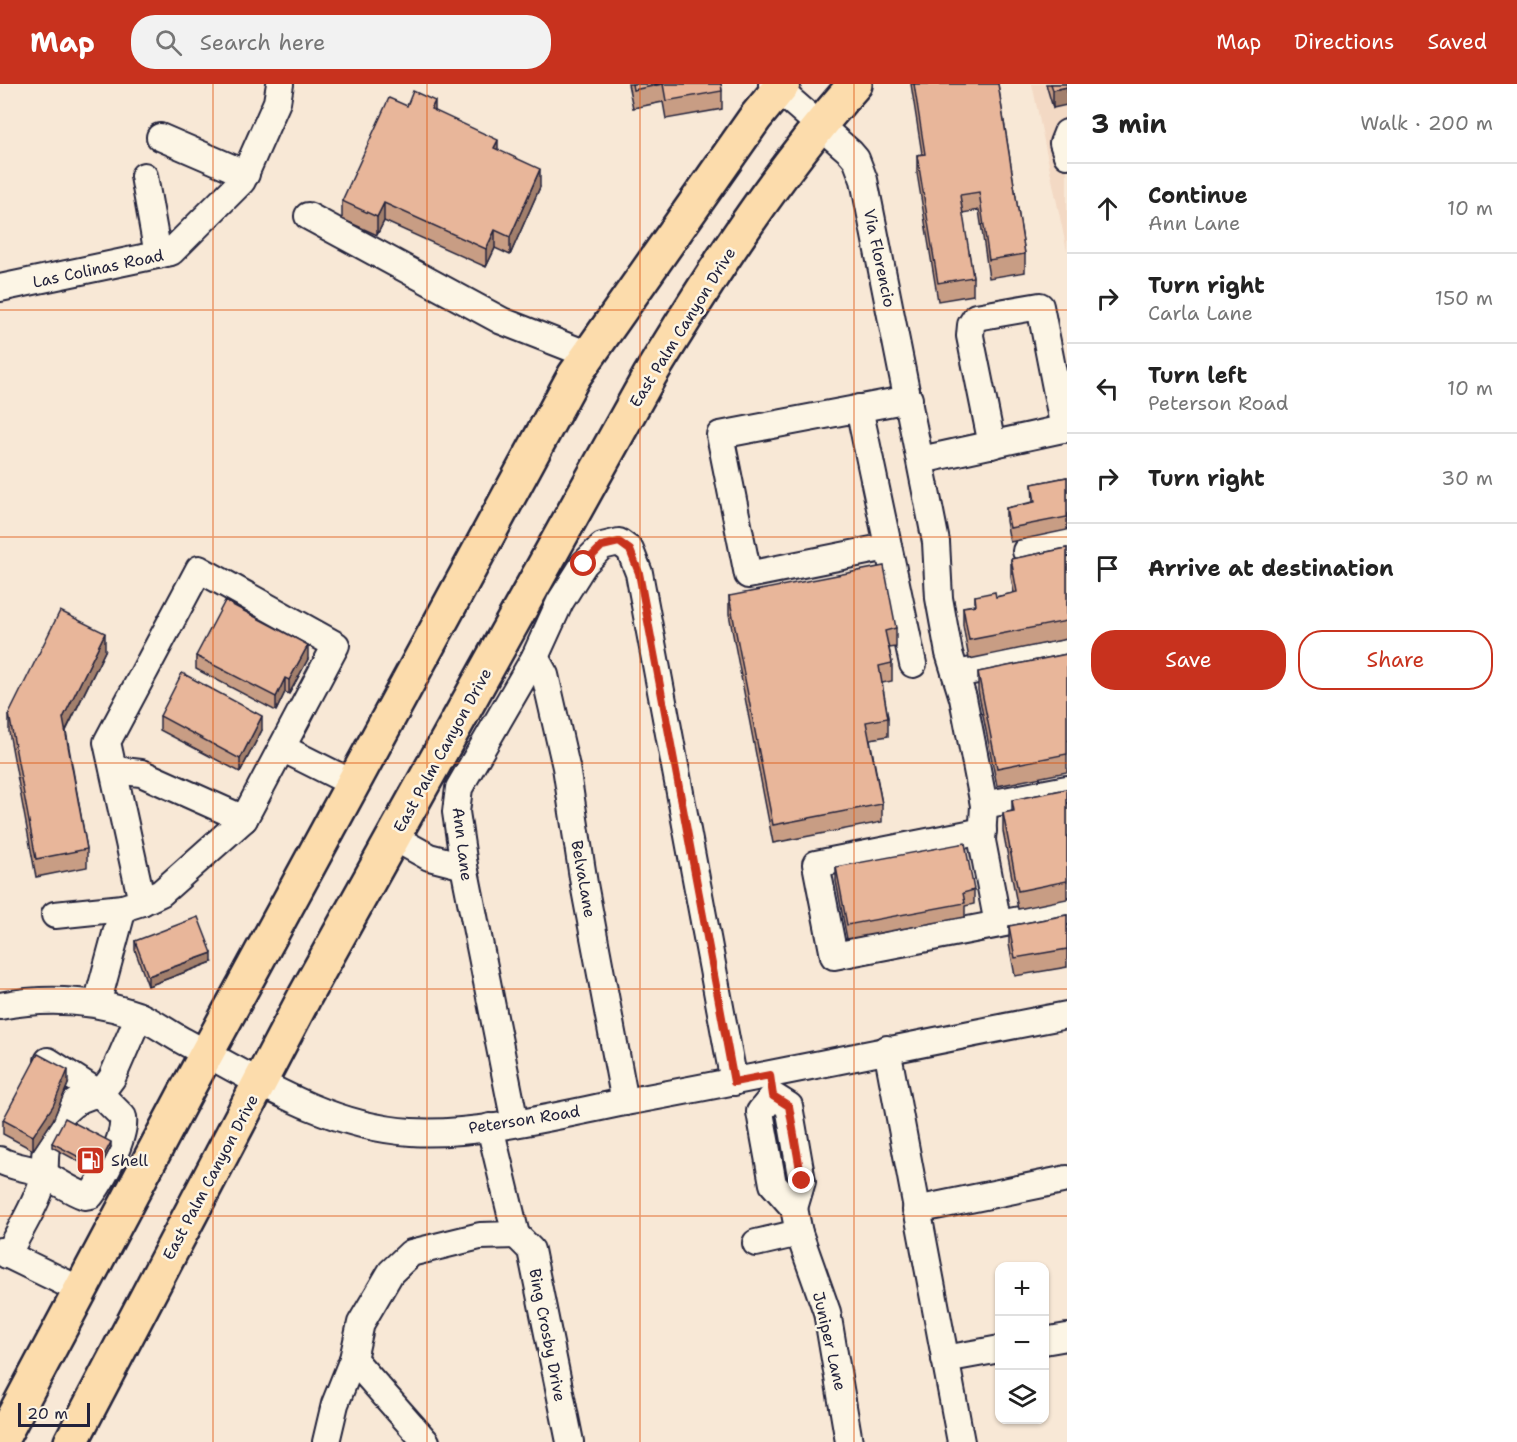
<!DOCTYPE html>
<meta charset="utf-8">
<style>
:root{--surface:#fff;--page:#f2f2f2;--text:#222;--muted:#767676;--line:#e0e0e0;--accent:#c8321e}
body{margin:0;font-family:"Shantell Sans",sans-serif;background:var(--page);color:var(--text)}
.controls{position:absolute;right:18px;bottom:18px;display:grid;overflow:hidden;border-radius:12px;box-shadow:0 2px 4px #0004}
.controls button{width:54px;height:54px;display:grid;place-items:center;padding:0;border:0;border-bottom:2px solid var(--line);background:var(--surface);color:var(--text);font:30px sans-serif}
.scale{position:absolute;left:18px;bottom:15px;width:72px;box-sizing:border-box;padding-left:6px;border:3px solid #22223b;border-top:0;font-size:16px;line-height:21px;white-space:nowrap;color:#22223b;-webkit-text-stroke:4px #fcf5e5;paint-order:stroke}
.stop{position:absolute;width:18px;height:18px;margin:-14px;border:4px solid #c8321e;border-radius:50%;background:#fff}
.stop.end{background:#c8321e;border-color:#fff;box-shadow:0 2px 6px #0008}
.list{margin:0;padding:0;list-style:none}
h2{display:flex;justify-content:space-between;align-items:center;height:78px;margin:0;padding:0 24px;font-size:26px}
h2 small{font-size:20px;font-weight:400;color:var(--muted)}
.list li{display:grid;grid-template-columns:39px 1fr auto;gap:18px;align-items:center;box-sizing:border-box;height:90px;padding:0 24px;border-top:2px solid var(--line)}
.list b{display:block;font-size:22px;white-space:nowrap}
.list p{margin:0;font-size:20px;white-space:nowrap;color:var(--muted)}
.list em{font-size:20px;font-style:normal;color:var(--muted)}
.actions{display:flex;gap:12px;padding:18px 24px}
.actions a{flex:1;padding:14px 0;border:2px solid var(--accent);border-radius:24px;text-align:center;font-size:21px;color:var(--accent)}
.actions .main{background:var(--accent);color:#fff}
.icon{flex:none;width:33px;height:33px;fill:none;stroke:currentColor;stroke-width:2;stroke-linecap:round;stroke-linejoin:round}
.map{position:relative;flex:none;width:1067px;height:1358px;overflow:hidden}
header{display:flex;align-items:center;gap:36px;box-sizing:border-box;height:84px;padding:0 30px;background:var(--accent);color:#fff}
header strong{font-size:28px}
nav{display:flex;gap:33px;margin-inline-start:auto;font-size:21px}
.search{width:420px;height:54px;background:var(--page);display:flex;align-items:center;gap:15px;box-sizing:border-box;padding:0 21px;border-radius:24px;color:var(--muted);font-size:22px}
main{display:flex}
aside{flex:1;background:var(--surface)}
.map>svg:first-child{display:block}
.built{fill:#f3d9c4}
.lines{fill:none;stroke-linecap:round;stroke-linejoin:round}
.minor-casing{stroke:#22223b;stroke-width:30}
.major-casing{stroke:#22223b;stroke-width:38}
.minor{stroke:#fcf5e5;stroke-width:26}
.major{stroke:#fcdcac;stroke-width:33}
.wall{fill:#c89d84;stroke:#22223b;stroke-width:1.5}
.shaded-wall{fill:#a27f6c;stroke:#22223b;stroke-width:1.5}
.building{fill:#e8b69a;stroke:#22223b;stroke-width:1.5}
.route{stroke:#c8321e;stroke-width:8}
.grid{fill:none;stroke:#de560e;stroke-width:1.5;stroke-opacity:0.55}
.labels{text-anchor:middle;stroke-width:5;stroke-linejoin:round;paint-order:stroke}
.street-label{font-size:16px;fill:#22223b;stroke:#fcf5e5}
.poi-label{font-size:16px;fill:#22223b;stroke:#fcf5e5;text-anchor:start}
</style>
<header>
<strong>Map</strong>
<div class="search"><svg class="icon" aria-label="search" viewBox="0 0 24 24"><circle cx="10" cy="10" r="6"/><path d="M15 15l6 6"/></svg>Search here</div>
<nav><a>Map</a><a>Directions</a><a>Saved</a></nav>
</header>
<main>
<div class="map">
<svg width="1067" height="1358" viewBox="0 0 1067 1358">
<rect width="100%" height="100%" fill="#f8e8d6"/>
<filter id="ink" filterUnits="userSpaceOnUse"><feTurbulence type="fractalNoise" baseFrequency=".0167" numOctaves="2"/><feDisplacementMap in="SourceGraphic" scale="12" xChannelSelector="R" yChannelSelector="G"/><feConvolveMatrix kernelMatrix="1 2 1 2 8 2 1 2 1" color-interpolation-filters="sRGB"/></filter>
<g filter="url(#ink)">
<path class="built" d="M1032 0H1067V167Z"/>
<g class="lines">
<defs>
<g id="minor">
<path d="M772 0 850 68 856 75 864 96 936 458 939 514 949 569 963 614 984 721 982 757 998 840"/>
<path d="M1067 49 1063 59 1067 71"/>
<path d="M160 53 246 90"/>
<path d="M144 92 158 171"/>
<path d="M308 132 502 237 589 271"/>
<path d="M0 204 171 168 242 97 277 18 280 0"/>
<path d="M859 324 913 580"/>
<path d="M992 361 970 252 971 241 976 233 1040 222 1064 345"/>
<path d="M921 376 1067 344"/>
<path d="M887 463 748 491 720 351 909 315"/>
<path d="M1026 467 1067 459"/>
<path d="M535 573 545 591 566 683 584 800 625 1018"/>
<path d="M956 590 1067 569"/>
<path d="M282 664 354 700"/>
<path d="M984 721 1067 705"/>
<path d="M983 747 816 780 834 872 1067 827"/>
<path d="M393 753 429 773 464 782"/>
<path d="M142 818 161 809 244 735"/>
<path d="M55 831 123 824"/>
<path d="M97 920 123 824 142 818 107 658 199 485 336 561 244 735 141 689 114 686"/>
<path d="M0 922C47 913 91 915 137 931 153 937 169 950 185 958 256 996 328 1043 411 1048 478 1052 559 1031 625 1018 773 991 920 959 1067 931"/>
<path d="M887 965 961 1358"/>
<path d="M773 1012 789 1022 802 1097 794 1124 773 1100 760 1028Z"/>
<path d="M515 1039 464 782 456 728 459 704 535 573 560 518 584 480 602 462 619 458 630 466 639 489 734 998"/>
<path d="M490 1043 516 1151"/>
<path d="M0 1076C14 1084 27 1083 41 1089 56 1096 70 1107 85 1112L91 1111C103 1095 126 1053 123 1033L100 1010 48 977"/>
<path d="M794 1124 799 1149 827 1228 849 1358"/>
<path d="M916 1126 1067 1095"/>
<path d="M516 1151 531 1166 570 1358"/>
<path d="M756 1159 799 1149"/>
<path d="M0 1167 80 1206"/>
<path d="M7 1171C18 1149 37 1120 43 1096 46 1086 44 1075 46 1064 50 1037 73 1012 100 1010L112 994 139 932"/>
<path d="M1044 1257 1067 1253"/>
<path d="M353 1275 426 1358"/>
<path d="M945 1275 1000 1265"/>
<path d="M326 1358 335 1320 353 1275 361 1239 391 1188 411 1169 480 1152 516 1151"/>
</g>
<g id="major">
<path d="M0 1358 189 1002 574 292 755 34 783 0"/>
<path d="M71 1358 305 912 650 291C712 189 776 89 855 0"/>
</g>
</defs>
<use href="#minor" class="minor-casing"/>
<use href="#major" class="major-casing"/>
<use href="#minor" class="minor"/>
<use href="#major" class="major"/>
</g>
<g class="wall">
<path d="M628 0H721L722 7V25L666 35 663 18 633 24Z"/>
<path d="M911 0H998L1025 170V188L989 194 979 126 962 129 973 193V211L938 217 917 89V71L922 70Z"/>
<path d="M1046 0H1067L1053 24Z"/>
<path d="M407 22 435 27 498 66 540 103 510 171 495 164 486 183 384 137 377 151 342 135V117Z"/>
<path d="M1067 393V446L1010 458 1006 437V424L1033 418 1032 400Z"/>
<path d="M1067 464V555L969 575 963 541V523L975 521V512L996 513 1014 509 1011 493V475Z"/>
<path d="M729 512 896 544V563L889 564 892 579V597L882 599 888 634V652L870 655 882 720V738L773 759 729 530Z"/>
<path d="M105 567 66 647 87 765V783L36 793 9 648V630Z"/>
<path d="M1067 570V688L997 702 978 606V588Z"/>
<path d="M196 572 308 575 289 610 285 608 276 627 196 585Z"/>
<path d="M160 632 262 646 240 688 160 646Z"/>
<path d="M1067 705V815L1018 825 1003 747V729L1012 727V716Z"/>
<path d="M836 783 974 806V820L965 822V833L847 855 836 797Z"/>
<path d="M1067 831V883L1015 892 1009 860V842Z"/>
<path d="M135 857 212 878 148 902 135 866Z"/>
<path d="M68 1000 53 1036 33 1066 3 1050V1036Z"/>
<path d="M52 1059 111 1063 98 1088 52 1063Z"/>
</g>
<g class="shaded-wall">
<path d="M1067 3V21L1053 24V6Z"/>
<path d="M435 17V35L431 25Z"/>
<path d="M498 56V74L494 64Z"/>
<path d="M540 85V103L510 171V153Z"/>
<path d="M384 119V137L377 151V133Z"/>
<path d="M495 146V164L486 183V165Z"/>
<path d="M105 549V567L63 652V634Z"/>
<path d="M308 561V575L289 610V596Z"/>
<path d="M285 594V608L276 627V613Z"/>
<path d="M262 632V646L240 688V675Z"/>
<path d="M212 869V878L148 902V892Z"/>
<path d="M68 986V1000L53 1036 33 1066V1052Z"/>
<path d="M111 1058V1063L98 1088V1083Z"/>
</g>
<g class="building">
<path d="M632 0H721L722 7 666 17 663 0 633 6Z"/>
<path d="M914 0H998L1025 170 989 176 979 108 960 111 973 193 938 199 917 71 925 70Z"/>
<path d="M1051 0H1067V3L1053 6Z"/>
<path d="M413 7 435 17 431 25 498 56 494 64 540 85 510 153 495 146 486 165 384 119 377 133 342 117 389 14 407 22Z"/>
<path d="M1067 393V433L1010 444 1006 424 1035 418 1032 400Z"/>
<path d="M1067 464V537L969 556 963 523 976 521 975 512 995 508 996 513 1017 508 1011 475Z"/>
<path d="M884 482 896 544 885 547 892 579 879 582 888 634 866 638 882 720 773 741 729 512Z"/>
<path d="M225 517 308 561 289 596 285 594 276 613 196 572Z"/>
<path d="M60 527 105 549 63 634 87 765 36 775 9 630Z"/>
<path d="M1067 570V670L997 684 978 588Z"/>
<path d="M182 589 262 632 240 675 160 632Z"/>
<path d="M1067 705V797L1018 807 1003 729 1014 727 1012 716Z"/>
<path d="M965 759 974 806 963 809 965 819 847 841 836 783Z"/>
<path d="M1067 831V865L1015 874 1009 842Z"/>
<path d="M198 833 212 869 148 892 135 857Z"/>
<path d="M38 970 68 986 53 1022 33 1052 3 1036Z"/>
<path d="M65 1034 111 1058 98 1083 52 1059Z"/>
</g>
</g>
<g class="lines" filter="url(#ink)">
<path class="route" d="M584 480 602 462 619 458 630 466 639 489 734 998 770 991 773 1012 789 1022 802 1097"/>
</g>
<path class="grid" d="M213 0V1358M427 0V1358M640 0V1358M854 0V1358M0 226H1067M0 453H1067M0 679H1067M0 905H1067M0 1132H1067"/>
<defs>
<symbol id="fuel-square" viewBox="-11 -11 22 22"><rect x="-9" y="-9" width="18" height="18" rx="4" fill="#c8321e" stroke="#fcf5e5"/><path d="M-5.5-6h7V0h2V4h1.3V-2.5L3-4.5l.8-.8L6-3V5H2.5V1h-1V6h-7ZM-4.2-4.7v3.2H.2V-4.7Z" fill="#fff"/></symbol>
</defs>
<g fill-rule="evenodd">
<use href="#fuel-square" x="74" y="1060" width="33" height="33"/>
</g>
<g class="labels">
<g class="street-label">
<text transform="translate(880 174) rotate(78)" y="6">Via Florencio</text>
<text transform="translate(98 184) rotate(-12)" y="6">Las Colinas Road</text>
<text transform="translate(682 243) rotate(-58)" y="6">East Palm Canyon Drive</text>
<text transform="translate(442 666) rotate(-61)" y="6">East Palm Canyon Drive</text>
<text transform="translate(463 760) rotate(83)" y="6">Ann Lane</text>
<text transform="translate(584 795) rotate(80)" y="6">BelvaLane</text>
<text transform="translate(524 1035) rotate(-9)" y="6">Peterson Road</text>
<text transform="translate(210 1093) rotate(-62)" y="6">East Palm Canyon Drive</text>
<text transform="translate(548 1251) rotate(79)" y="6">Bing Crosby Drive</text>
<text transform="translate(830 1257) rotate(77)" y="6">Juniper Lane</text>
</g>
<g class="poi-label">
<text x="111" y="1082">Shell</text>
</g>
</g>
</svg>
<div class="controls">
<button>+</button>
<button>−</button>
<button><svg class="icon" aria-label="layers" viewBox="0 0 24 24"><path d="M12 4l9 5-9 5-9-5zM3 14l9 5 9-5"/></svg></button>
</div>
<div class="scale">20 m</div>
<div class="stop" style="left:584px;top:480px"></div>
<div class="stop end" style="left:802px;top:1097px"></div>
</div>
<aside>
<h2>3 min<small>Walk · 200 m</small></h2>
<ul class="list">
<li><svg class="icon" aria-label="ahead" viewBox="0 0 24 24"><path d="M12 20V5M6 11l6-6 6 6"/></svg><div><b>Continue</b><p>Ann Lane</p></div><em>10 m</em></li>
<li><svg class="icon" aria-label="right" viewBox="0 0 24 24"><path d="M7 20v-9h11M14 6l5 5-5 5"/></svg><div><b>Turn right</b><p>Carla Lane</p></div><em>150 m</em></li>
<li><svg class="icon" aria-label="left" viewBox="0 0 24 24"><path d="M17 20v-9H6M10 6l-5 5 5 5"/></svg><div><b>Turn left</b><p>Peterson Road</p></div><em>10 m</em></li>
<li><svg class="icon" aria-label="right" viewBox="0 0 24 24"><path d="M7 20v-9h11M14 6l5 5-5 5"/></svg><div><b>Turn right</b></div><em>30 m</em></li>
<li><svg class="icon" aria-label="arrive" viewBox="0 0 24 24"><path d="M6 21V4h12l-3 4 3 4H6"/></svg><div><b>Arrive at destination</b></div></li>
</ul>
<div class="actions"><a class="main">Save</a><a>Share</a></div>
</aside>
</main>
